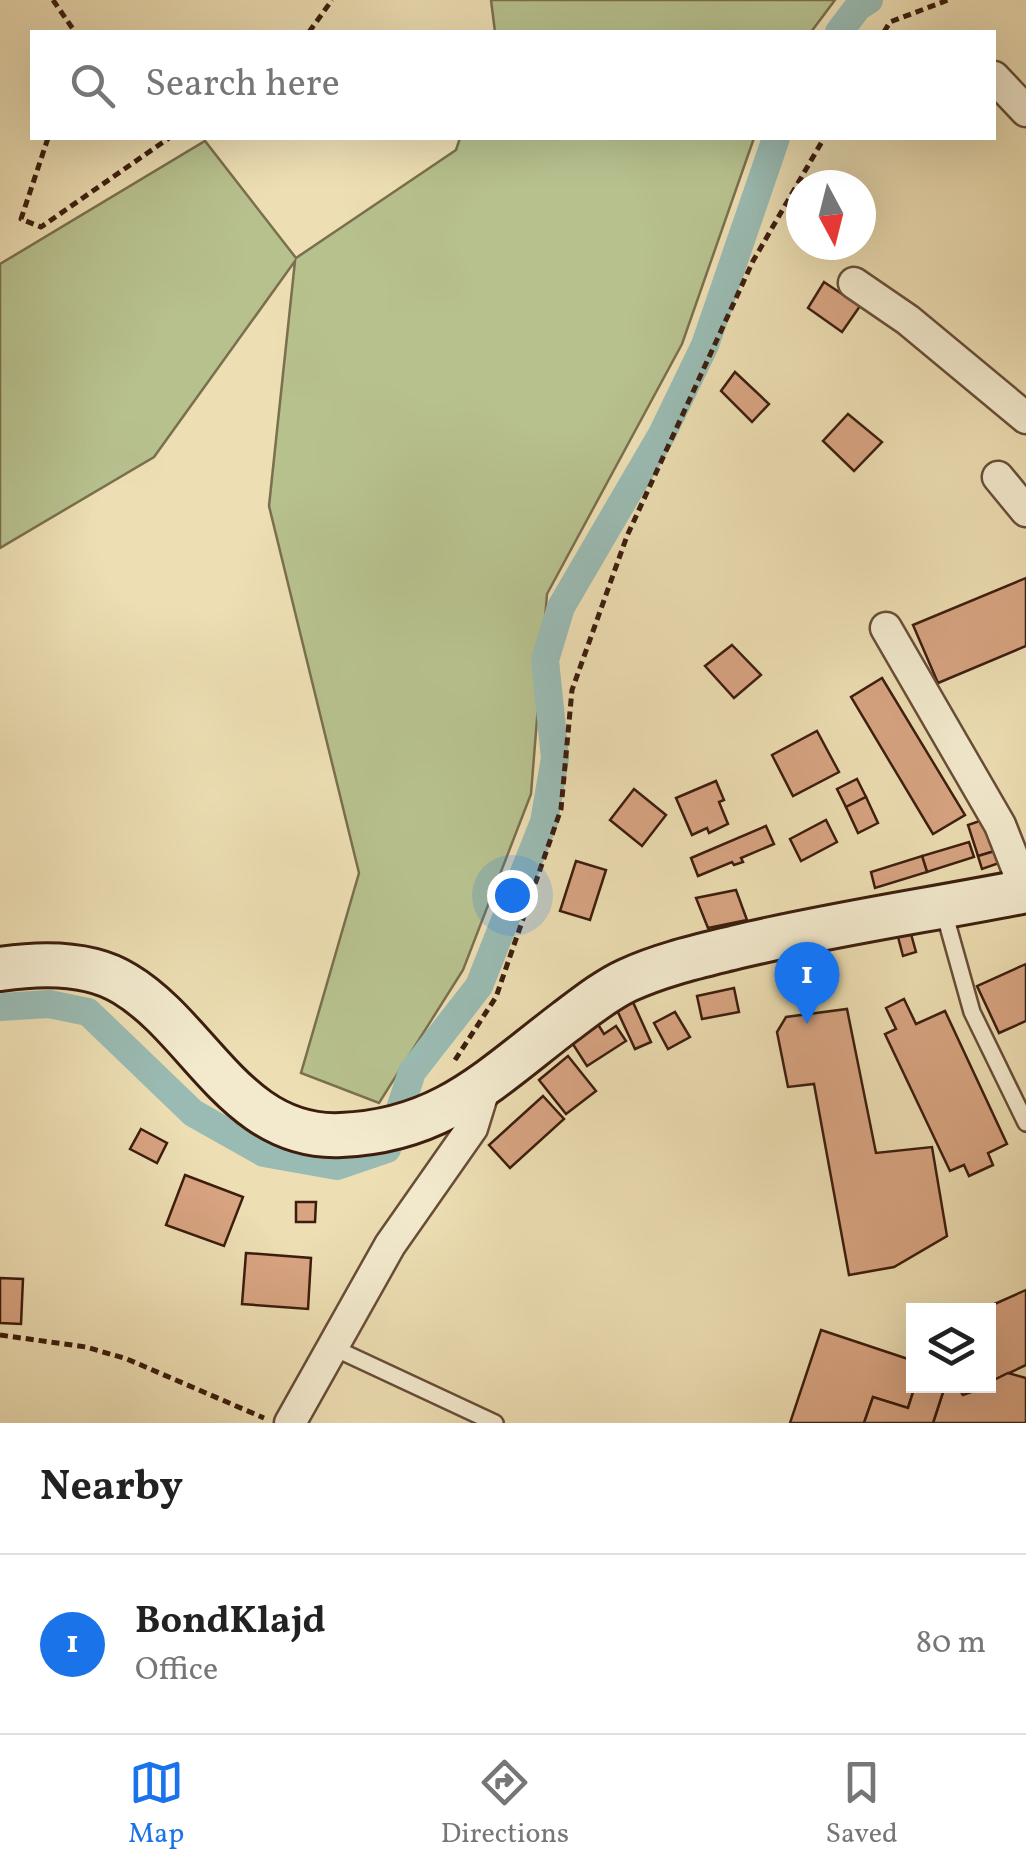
<!DOCTYPE html>
<style>
:root{--surface:#fff;--page:#f6f6f6;--text:#222;--muted:#767676;--line:#e0e0e0;--accent:#1a73e8}
body{margin:0;font-family:Vollkorn,serif;background:var(--page);color:var(--text)}
.controls{position:absolute;right:30px;bottom:30px;display:grid;overflow:hidden;border-radius:0px;box-shadow:0 10px 40px #0002}
.controls button{width:90px;height:90px;display:grid;place-items:center;padding:0;border:0;border-bottom:2px solid var(--line);background:var(--surface);color:var(--text);font:50px sans-serif}
.compass{position:absolute;left:786px;top:170px;width:90px;height:90px;border-radius:50%;background:var(--surface);box-shadow:0 10px 40px #0002;rotate:173deg}
.you{position:absolute;left:512px;top:895px;width:35px;height:35px;margin:-25px;border:8px solid #fff;border-radius:50%;background:#1a73e8;box-shadow:0 0 0 15px #1a73e833}
.badge{display:grid;place-items:center;width:65px;height:65px;border-radius:50%;background:var(--accent);color:#fff;font-size:32px;font-weight:700}
.pin{position:absolute;translate:-50% -82px;filter:drop-shadow(0 2px 5px #0008)}
.pin::after{content:'';position:absolute;top:52px;width:35px;height:30px;background:inherit;clip-path:polygon(0 0,100% 0,50% 100%)}
.list{margin:0;padding:0;list-style:none}
h2{display:flex;justify-content:space-between;align-items:center;height:130px;margin:0;padding:0 40px;font-size:42px}
h2 small{font-size:32px;font-weight:400;color:var(--muted)}
.list li{display:grid;grid-template-columns:65px 1fr auto;gap:30px;align-items:center;box-sizing:border-box;height:180px;padding:0 40px;border-top:2px solid var(--line)}
.list b{display:block;font-size:38px;white-space:nowrap}
.list p{margin:0;font-size:32px;white-space:nowrap;color:var(--muted)}
.list em{font-size:32px;font-style:normal;color:var(--muted)}
.icon{flex:none;width:55px;height:55px;fill:none;stroke:currentColor;stroke-width:2;stroke-linecap:round;stroke-linejoin:round}
.map{position:relative;flex:none;width:1026px;height:1423px;overflow:hidden}
.search{position:absolute;background:var(--surface);box-shadow:0 10px 40px #0002;left:30px;right:30px;top:30px;height:110px;display:flex;align-items:center;gap:25px;box-sizing:border-box;padding:0 35px;border-radius:0px;color:var(--muted);font-size:38px}
.sheet{height:310px;background:var(--surface)}
nav{display:flex;justify-content:space-around;align-items:center;box-sizing:border-box;height:140px;border-top:2px solid var(--line);background:var(--surface);font-size:28px;color:var(--muted)}
nav a{display:grid;justify-items:center;gap:5px}
nav .on{color:var(--accent)}
.map>svg:first-child{display:block}
.green{fill:#b7c18e;stroke:#7a6f4e;stroke-width:2.5}
.lines{fill:none;stroke-linecap:round;stroke-linejoin:round}
.canal{stroke:#9abbb3;stroke-width:28}
.building{fill:#d8a482;stroke:#3c1d0e;stroke-width:2.5}
.lane-casing{stroke:#684d37;stroke-width:20}
.street-casing{stroke:#684d37;stroke-width:35}
.secondary-casing{stroke:#3c1d0e;stroke-width:48}
.path{stroke:#3c1d0e;stroke-width:5;stroke-dasharray:8 5;stroke-linecap:butt}
.lane{stroke:#f3eace;stroke-width:15}
.street{stroke:#f3eace;stroke-width:30}
.secondary{stroke:#f3eace;stroke-width:42}
</style>
<div class="map">
<svg width="1026" height="1423" viewBox="0 0 1026 1423">
<rect width="100%" height="100%" fill="#eddeb3"/>
<filter id="stains"><feTurbulence type="fractalNoise" baseFrequency=".002" numOctaves="4"/><feColorMatrix values="0 0 0 0 .2 0 0 0 0 .09 0 0 0 0 .02 0 0 0 .5 -.17"/></filter>
<radialGradient id="worn" r=".72"><stop offset=".6" stop-color="#630" stop-opacity="0"/><stop offset="1" stop-color="#630" stop-opacity=".3"/></radialGradient>
<g class="green">
<path d="M491 0H835L811 32H495Z"/>
<path d="M460 138H754L682 344 547 594 531 794 463 970 379 1103 301 1073 359 873 269 506 295 261 154 457 0 548V264L205 141 296 258 456 150Z"/>
</g>
<g class="lines">
<g class="canal">
<path d="M839 32 858 7 869 0"/>
<path d="M0 1007 49 1004 88 1012 193 1113 264 1153 337 1166 387 1149 412 1072 479 986 544 822 555 758 545 660 561 607 662 434 705 345 776 138"/>
</g>
</g>
<g class="building">
<path d="M824 282 860 306 842 332 808 308Z"/>
<path d="M735 372 769 404 752 422 721 391Z"/>
<path d="M848 414 882 442 854 471 823 441Z"/>
<path d="M1026 578V646L938 683 913 625Z"/>
<path d="M732 645 761 675 734 698 705 666Z"/>
<path d="M882 678 965 815 933 834 851 697Z"/>
<path d="M817 731 839 772 793 796 772 755Z"/>
<path d="M857 779 866 797 846 807 837 789Z"/>
<path d="M716 781 724 800 719 802 728 824 709 833 707 828 692 835 676 798Z"/>
<path d="M634 789 666 815 642 846 610 820Z"/>
<path d="M866 797 878 823 858 833 846 807Z"/>
<path d="M988 818 998 850 978 856 968 825Z"/>
<path d="M826 820 837 842 801 861 790 839Z"/>
<path d="M766 826 774 844 741 858 743 862 734 865 732 862 698 876 691 858Z"/>
<path d="M969 842 974 857 927 872 922 856Z"/>
<path d="M998 850 1002 862 982 869 978 856Z"/>
<path d="M922 856 927 872 875 888 871 872Z"/>
<path d="M576 861 606 870 590 920 560 911Z"/>
<path d="M736 890 747 920 708 928 696 898Z"/>
<path d="M911 934 916 952 903 956 898 937Z"/>
<path d="M1026 964V1021L999 1033 977 986Z"/>
<path d="M734 988 739 1012 702 1019 697 996Z"/>
<path d="M904 999 916 1024 945 1011 1007 1144 988 1153 993 1165 969 1176 964 1165 950 1171 885 1034 896 1029 886 1008Z"/>
<path d="M632 1000 651 1042 635 1049 616 1008Z"/>
<path d="M847 1009 876 1153 932 1147 947 1236 894 1267 849 1275 814 1084 788 1087 777 1032 786 1017Z"/>
<path d="M675 1012 690 1037 668 1049 654 1023Z"/>
<path d="M594 1018 604 1034 616 1026 626 1041 587 1066 567 1035Z"/>
<path d="M568 1056 596 1091 566 1114 539 1080Z"/>
<path d="M543 1096 564 1119 510 1168 489 1145Z"/>
<path d="M141 1129 167 1143 157 1163 130 1149Z"/>
<path d="M185 1175 243 1197 224 1246 166 1225Z"/>
<path d="M296 1202H316L315 1222H296Z"/>
<path d="M246 1253 311 1258 308 1309 242 1304Z"/>
<path d="M0 1278 23 1279 21 1324 0 1323Z"/>
<path d="M1026 1290V1365L988 1383V1310H981Z"/>
<path d="M821 1330 914 1361 915 1386 908 1408 873 1397 864 1423H790Z"/>
<path d="M1008 1373 1026 1378V1423H933L945 1386H957L963 1395 988 1386V1383Z"/>
<path d="M915 1386H945L933 1423H864L873 1397 908 1408Z"/>
</g>
<g class="lines">
<defs>
<g id="lane">
<path d="M944 912 972 1012 1026 1123"/>
<path d="M332 1347 495 1423"/>
</g>
<g id="street">
<path d="M994 77 1026 111"/>
<path d="M854 283 908 320 1026 418"/>
<path d="M998 477 1026 511"/>
<path d="M886 628 1000 825 1026 891"/>
<path d="M290 1423 390 1245 472 1128 485 1086"/>
</g>
<path id="secondary" d="M0 969C40 963 90 962 125 984 200 1029 237 1140 341 1135 442 1131 490 1079 565 1022 585 1007 606 990 628 980 663 964 700 956 736 947 832 924 930 910 1026 891"/>
</defs>
<use href="#lane" class="lane-casing"/>
<use href="#street" class="street-casing"/>
<use href="#secondary" class="secondary-casing"/>
<g class="path">
<path d="M53 0 75 32"/>
<path d="M309 32 332 0"/>
<path d="M884 32 890 22 948 0"/>
<path d="M48 138 21 219 41 227 169 138"/>
<path d="M455 1060 496 997 561 809 572 690 627 536 753 261 824 138"/>
<path d="M0 1335 86 1347 127 1359 264 1418"/>
</g>
<use href="#lane" class="lane"/>
<use href="#street" class="street"/>
<use href="#secondary" class="secondary"/>
</g>
<rect width="100%" height="100%" filter="url(#stains)"/>
<rect width="100%" height="100%" fill="url(#worn)"/>
</svg>
<div class="controls">
<button><svg class="icon" aria-label="layers" viewBox="0 0 24 24"><path d="M12 4l9 5-9 5-9-5zM3 14l9 5 9-5"/></svg></button>
</div>
<svg class="compass" viewBox="-18 -18 36 36"><path d="M0-13l5 13h-10z" fill="#e53935"/><path d="M0 13l5-13h-10z" fill="#767676"/></svg>
<div class="you"></div>
<div class="pin badge" style="left:807px;top:1024px">1</div>
<div class="search"><svg class="icon" aria-label="search" viewBox="0 0 24 24"><circle cx="10" cy="10" r="6"/><path d="M15 15l6 6"/></svg>Search here</div>
</div>
<section class="sheet">
<h2>Nearby<small></small></h2>
<ul class="list">
<li><span class="badge">1</span><div><b>BondKlajd</b><p>Office</p></div><em>80 m</em></li>
</ul>
</section>
<nav>
<a class="on"><svg class="icon" aria-label="map" viewBox="0 0 24 24"><path d="M3 6l6-2 6 2 6-2v14l-6 2-6-2-6 2zM9 4v14M15 6v14"/></svg>Map</a>
<a><svg class="icon" aria-label="directions" viewBox="0 0 24 24"><path d="M12 3l9 9-9 9-9-9zM9 14v-3h6M13 9l2 2-2 2"/></svg>Directions</a>
<a><svg class="icon" aria-label="saved" viewBox="0 0 24 24"><path d="M7 4h10v16l-5-4-5 4z"/></svg>Saved</a>
</nav>
